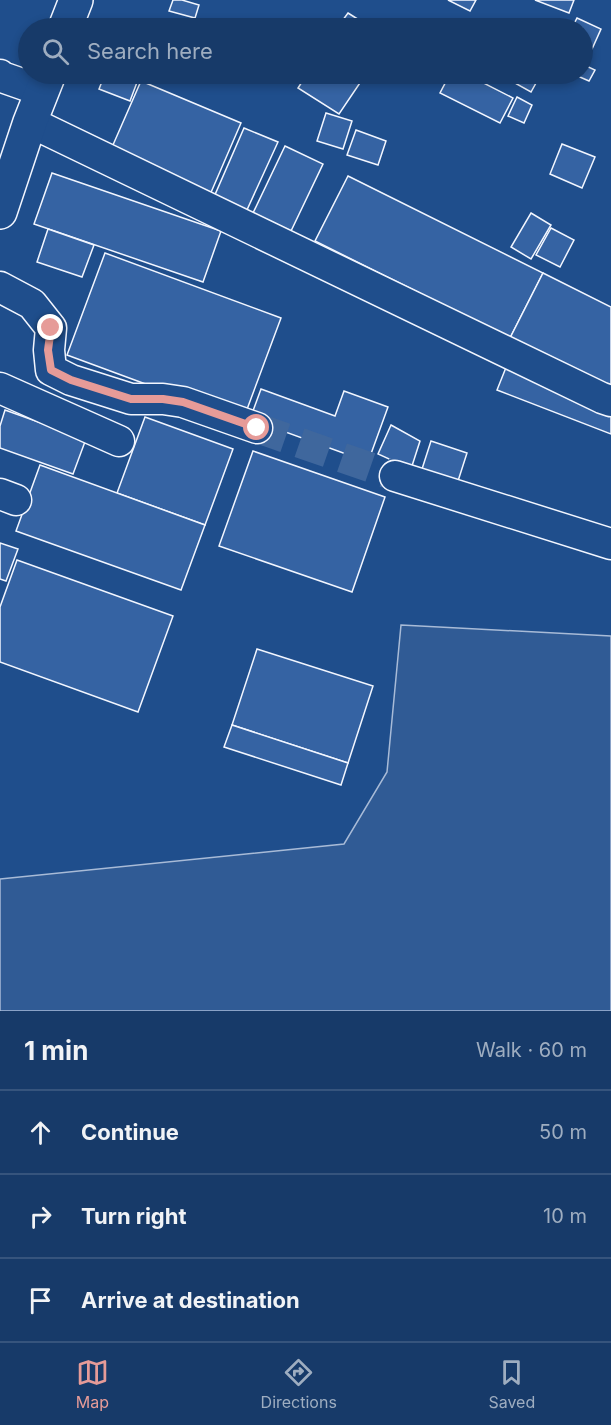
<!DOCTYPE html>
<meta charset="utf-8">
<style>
:root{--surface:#173a69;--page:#20416f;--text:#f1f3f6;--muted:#9eadc0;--line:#36547d;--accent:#e69b98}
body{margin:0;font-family:Inter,sans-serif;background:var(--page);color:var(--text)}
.stop{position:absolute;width:18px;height:18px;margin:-14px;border:4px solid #e69b98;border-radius:50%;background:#fff}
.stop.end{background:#e69b98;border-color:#fff;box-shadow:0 2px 6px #0008}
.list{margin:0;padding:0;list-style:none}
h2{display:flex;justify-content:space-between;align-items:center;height:78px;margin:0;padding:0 24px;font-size:26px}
h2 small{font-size:20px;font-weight:400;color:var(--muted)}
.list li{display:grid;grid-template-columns:39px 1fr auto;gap:18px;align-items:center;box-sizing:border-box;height:84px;padding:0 24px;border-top:2px solid var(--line)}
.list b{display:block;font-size:22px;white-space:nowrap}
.list em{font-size:20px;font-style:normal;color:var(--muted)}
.icon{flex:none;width:33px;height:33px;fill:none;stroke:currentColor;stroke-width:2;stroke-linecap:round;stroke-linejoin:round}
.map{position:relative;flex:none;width:611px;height:1011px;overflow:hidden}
.search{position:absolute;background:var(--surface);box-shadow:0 3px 9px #0003;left:18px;right:18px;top:18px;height:66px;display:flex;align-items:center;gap:15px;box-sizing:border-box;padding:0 21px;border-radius:33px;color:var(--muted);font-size:22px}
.sheet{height:330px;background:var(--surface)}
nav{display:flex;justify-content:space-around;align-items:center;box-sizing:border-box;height:84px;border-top:2px solid var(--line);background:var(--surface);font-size:16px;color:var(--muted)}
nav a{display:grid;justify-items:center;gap:3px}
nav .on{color:var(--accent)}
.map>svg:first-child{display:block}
.built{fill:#305b95;stroke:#a8bbd7;stroke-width:1.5}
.building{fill:#3563a3;stroke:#f2f6ff;stroke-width:1.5}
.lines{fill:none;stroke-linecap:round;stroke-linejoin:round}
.minor-tunnel{stroke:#3f679d;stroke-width:30;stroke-dasharray:30 15;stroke-linecap:butt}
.minor-casing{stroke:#f2f6ff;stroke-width:33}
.major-casing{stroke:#f2f6ff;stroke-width:36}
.minor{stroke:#1f4e8c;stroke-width:30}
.major{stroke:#1f4e8c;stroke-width:33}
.route{stroke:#e69b98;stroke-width:8}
</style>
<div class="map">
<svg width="611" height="1011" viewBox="0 0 611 1011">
<rect width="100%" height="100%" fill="#1f4e8c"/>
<path class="built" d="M401 625 611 636V1011H0V879L344 844 387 772Z"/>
<g class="building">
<path d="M173 0H182L199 5 195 18 169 11Z"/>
<path d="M448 0H476L470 11Z"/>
<path d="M535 0H574L569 13Z"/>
<path d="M348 13 372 28H337Z"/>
<path d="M577 18 601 29 592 49 582 45V28H572Z"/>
<path d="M536 19 560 28H532Z"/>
<path d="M582 64 595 70 589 81 573 74H582Z"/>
<path d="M105 74H129L139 77 130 101 99 89Z"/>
<path d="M307 74H366L339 114 298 88Z"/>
<path d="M450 74H466L513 98 500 123 440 93Z"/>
<path d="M506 74H541L531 92 504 77Z"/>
<path d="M141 81 241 123 209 197 109 154Z"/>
<path d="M517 97 532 105 524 123 508 116Z"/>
<path d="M326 113 352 121 343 149 317 141Z"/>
<path d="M244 128 278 142 246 212 214 197Z"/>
<path d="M356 130 386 141 378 165 347 155Z"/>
<path d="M562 144 595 157 582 188 550 174Z"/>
<path d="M285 146 323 164 291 231 253 213Z"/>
<path d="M52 173 221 231 203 282 34 224Z"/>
<path d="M348 176 543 273 510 338 315 241Z"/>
<path d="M531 213 551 225 531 259 511 247Z"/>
<path d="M551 228 574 240 560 267 536 255Z"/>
<path d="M48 229 94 245 82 277 37 262Z"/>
<path d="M105 253 281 318 243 420 67 355Z"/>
<path d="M543 273 611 307V389L510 338Z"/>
<path d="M507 365 611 406V434L497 390Z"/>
<path d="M261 389 335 416 344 391 388 407 368 462 250 419Z"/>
<path d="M5 410 86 439 73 474 0 448V426Z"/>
<path d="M145 417 233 449 205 525 117 493Z"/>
<path d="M391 425 420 441 411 469 378 454Z"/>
<path d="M431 441 467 453 458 481 422 469Z"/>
<path d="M253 451 385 497 352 592 219 546Z"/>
<path d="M40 465 205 525 181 590 16 531Z"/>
<path d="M0 543 18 549 6 581 0 579Z"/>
<path d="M17 560 173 616 138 712 0 662V607Z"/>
<path d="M257 649 373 686 348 763 232 725Z"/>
<path d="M232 725 348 763 341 785 224 747Z"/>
</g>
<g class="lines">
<path class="minor-tunnel" d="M257 428 395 476"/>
<defs>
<g id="minor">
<path d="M0 75 2 77 42 91"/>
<path d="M30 122 602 398 611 401"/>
<path d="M0 287 32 304 51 328 49 350 51 370 71 380 131 399H163L183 402 257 428"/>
<path d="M0 388 119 441"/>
<path d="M395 476 611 544"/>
<path d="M0 494 16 500"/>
</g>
<g id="major">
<path d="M65 28 76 0"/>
<path d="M0 212 30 122 49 74"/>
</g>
</defs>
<use href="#minor" class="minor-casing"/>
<use href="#major" class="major-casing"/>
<use href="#minor" class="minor"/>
<use href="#major" class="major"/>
</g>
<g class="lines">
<path class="route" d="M51 328 48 350 51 370 71 380 131 399H163L183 402 257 428"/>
</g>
</svg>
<div class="stop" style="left:257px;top:428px"></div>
<div class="stop end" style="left:51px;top:328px"></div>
<div class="search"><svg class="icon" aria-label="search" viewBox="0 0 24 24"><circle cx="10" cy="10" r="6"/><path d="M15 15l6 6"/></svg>Search here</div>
</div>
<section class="sheet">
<h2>1 min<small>Walk · 60 m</small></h2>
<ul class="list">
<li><svg class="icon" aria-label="ahead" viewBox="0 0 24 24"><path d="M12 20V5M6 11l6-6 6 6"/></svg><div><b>Continue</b></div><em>50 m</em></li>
<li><svg class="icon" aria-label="right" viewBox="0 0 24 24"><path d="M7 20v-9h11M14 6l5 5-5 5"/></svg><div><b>Turn right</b></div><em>10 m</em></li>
<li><svg class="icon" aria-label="arrive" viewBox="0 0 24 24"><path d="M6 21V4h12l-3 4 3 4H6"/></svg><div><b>Arrive at destination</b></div></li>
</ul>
</section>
<nav>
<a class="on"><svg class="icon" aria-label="map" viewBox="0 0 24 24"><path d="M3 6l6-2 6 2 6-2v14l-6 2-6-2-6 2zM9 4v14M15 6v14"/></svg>Map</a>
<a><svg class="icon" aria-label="directions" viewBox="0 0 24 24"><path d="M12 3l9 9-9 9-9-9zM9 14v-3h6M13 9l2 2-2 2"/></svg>Directions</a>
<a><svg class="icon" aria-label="saved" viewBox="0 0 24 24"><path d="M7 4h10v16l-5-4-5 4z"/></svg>Saved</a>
</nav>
